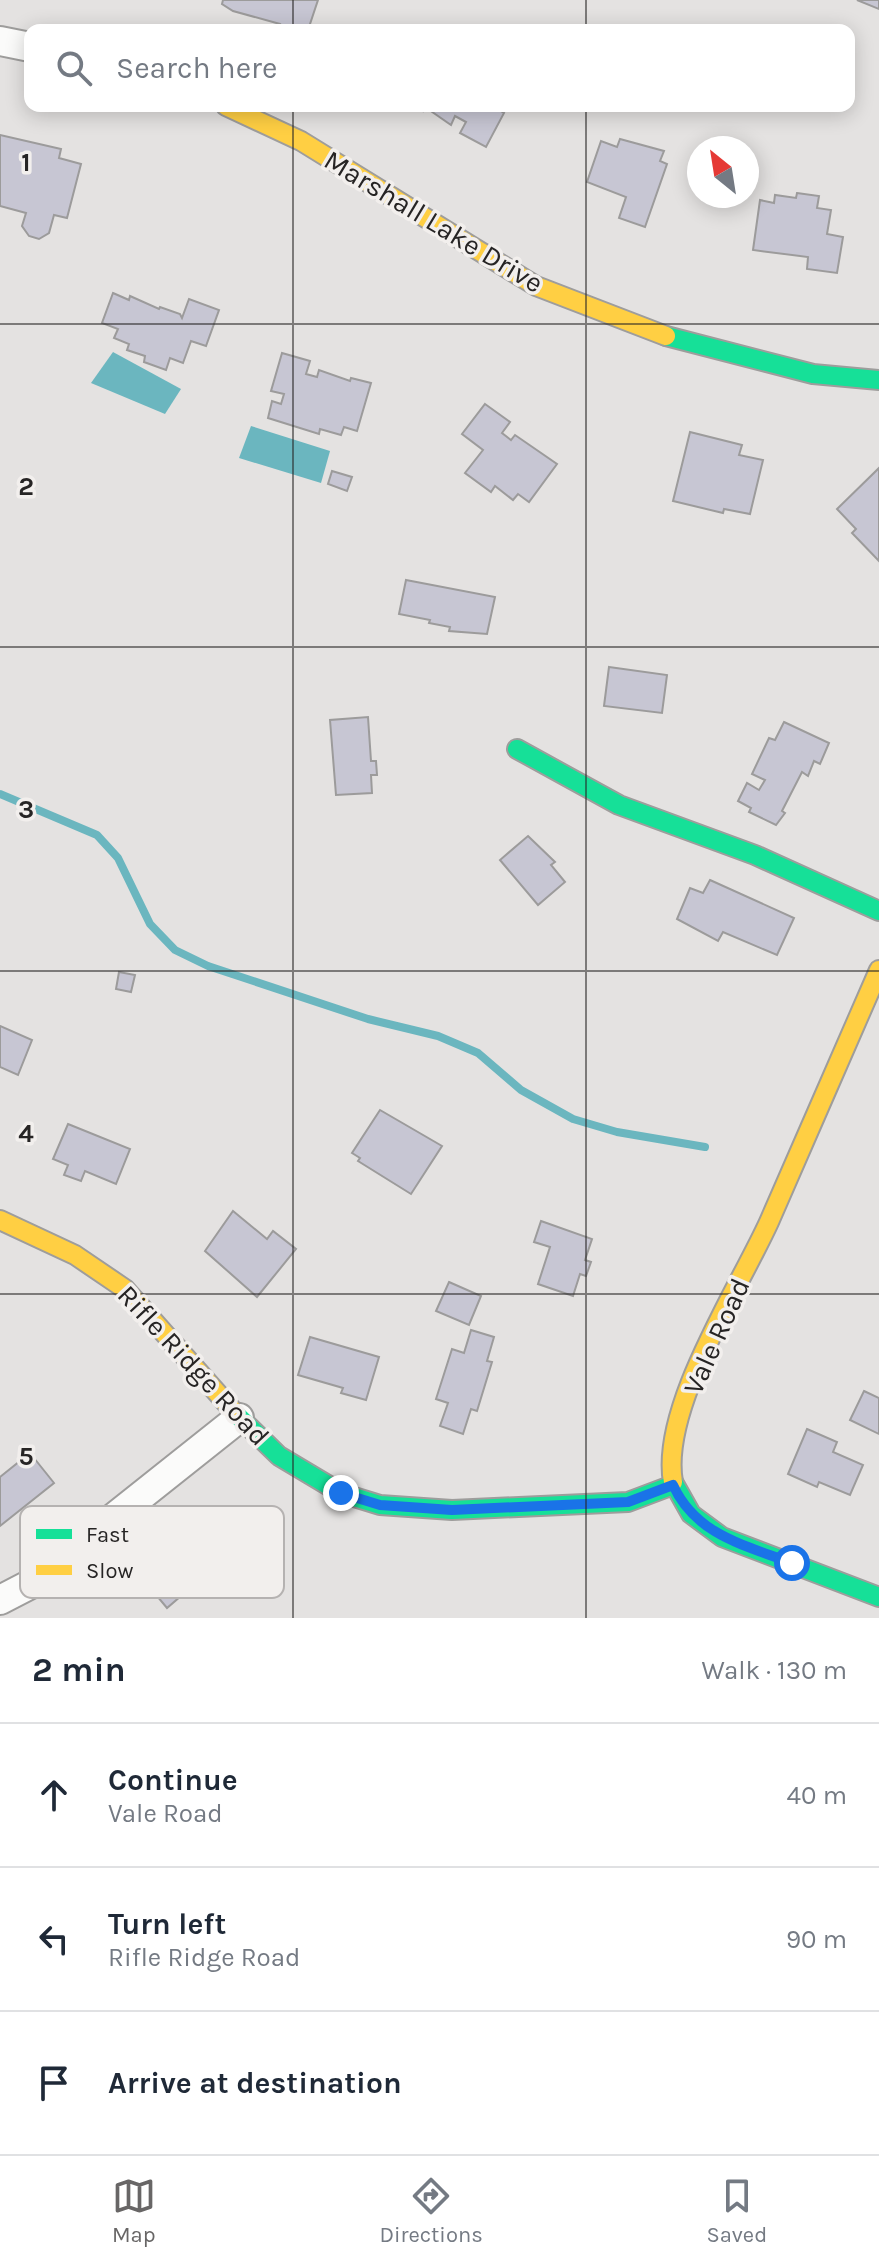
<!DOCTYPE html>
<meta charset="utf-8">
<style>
:root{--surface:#fff;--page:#f6f6f7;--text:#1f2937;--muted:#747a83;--line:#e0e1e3;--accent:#686666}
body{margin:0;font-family:Karla,sans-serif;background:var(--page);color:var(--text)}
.compass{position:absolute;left:687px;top:136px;width:72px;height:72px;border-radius:50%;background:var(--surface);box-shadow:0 4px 20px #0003;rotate:330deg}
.stop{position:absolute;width:24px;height:24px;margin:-18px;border:6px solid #1a73e8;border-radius:50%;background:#fff}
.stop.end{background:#1a73e8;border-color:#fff;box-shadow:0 2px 8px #0008}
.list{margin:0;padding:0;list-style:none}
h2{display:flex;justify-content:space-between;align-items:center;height:104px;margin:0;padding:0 32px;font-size:34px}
h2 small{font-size:26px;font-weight:400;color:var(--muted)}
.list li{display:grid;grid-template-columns:52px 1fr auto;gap:24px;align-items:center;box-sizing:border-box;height:144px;padding:0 32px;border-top:2px solid var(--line)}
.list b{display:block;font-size:30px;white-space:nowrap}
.list p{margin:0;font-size:26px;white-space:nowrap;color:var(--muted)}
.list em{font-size:26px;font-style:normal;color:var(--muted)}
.icon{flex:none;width:44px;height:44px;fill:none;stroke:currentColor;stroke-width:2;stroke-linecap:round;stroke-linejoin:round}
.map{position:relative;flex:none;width:879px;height:1618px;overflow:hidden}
.search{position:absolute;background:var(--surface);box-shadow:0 4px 20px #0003;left:24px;right:24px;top:24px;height:88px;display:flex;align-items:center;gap:20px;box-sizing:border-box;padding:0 28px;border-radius:16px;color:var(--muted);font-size:30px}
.sheet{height:536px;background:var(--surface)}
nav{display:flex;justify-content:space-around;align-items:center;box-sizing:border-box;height:112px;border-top:2px solid var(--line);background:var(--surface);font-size:22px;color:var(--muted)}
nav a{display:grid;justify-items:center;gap:4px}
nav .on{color:var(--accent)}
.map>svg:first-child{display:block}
.water{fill:#6bb6bf}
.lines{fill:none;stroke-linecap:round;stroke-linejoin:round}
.stream{stroke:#6bb6bf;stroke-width:8}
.building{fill:#c7c6d3;stroke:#9c9b9b;stroke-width:2}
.street-casing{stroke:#9e9d9c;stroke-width:32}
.fast-casing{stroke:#9e9d9c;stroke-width:22}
.slow-casing{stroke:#9e9d9c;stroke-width:22}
.street{stroke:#fbfbfa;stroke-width:28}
.fast{stroke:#16e098;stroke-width:18}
.slow{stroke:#ffcf43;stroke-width:18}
.route{stroke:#1a73e8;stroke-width:10}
.grid{fill:none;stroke:#262424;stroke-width:2;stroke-opacity:0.55}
.labels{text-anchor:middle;stroke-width:7;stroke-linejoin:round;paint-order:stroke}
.street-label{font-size:28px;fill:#262424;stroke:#f2efed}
.key{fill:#f2efed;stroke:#b5b2b1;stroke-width:2}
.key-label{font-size:22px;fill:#262424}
.grid-label{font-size:26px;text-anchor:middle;font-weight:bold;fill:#262424;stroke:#f2efed;stroke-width:7;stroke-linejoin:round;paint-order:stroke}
</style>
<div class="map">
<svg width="879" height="1618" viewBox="0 0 879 1618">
<rect width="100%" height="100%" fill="#e4e2e1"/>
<g class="water">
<path d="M113 352 181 389 165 414 91 383Z"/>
<path d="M251 426 330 451 321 483 239 458Z"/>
</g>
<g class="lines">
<path class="stream" d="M0 794 97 835 118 858 150 924 175 950 208 966 368 1019 438 1036 478 1053 521 1090 573 1119 617 1132 705 1147"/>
</g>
<g class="building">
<path d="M223 0H318L308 30H278L280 24 233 11 222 4Z"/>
<path d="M857 0H879V9Z"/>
<path d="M414 106H492L504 113 486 147 460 133 466 122 455 116 451 125 425 107 423 111Z"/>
<path d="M0 135 61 149 59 158 81 164 67 218 54 215 49 233 39 239 29 236 22 226 26 213 0 206Z"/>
<path d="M620 139 664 151 660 161 667 164 645 227 619 218 626 197 587 182 601 141 617 147Z"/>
<path d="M797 193 819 196 817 208 831 210 827 234 843 237 837 273 807 269 808 257 753 250 760 200 774 203 775 195 796 198Z"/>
<path d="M113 293 129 300 130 296 159 309 160 307 180 314 182 318 189 299 219 310 206 346 191 341 183 363 170 358 166 370 144 362 145 356 127 350 129 344 114 338 118 329 102 323Z"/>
<path d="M282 353 310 361 306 374 317 377 319 370 350 381 351 378 371 383 357 431 344 427 341 435 320 429 319 434 268 418 272 401 281 404 284 394 271 391Z"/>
<path d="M485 404 510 422 502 433 511 440 515 435 557 464 529 502 518 494 513 500 495 486 491 492 465 473 483 450 462 434Z"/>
<path d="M690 432 742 445 739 455 763 460 750 514 724 509 723 513 673 501Z"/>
<path d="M879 468V561L852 533 856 529 837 509Z"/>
<path d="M332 471 352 477 347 491 328 484Z"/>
<path d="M406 580 495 597 487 634 449 631 450 627 429 623 430 620 399 614Z"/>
<path d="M609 667 667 675 662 713 604 706Z"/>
<path d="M368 717 371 761H376L377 775H371L372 793 336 795 330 720Z"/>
<path d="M784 722 829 743 820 764 814 761 808 776 802 772 782 811 785 813 776 825 749 812 751 808 738 801 747 783 759 790 765 780 752 774 769 738 775 740Z"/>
<path d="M528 836 555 862 551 865 565 882 538 905 500 860Z"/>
<path d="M710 880 794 918 777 955 723 932 718 941 677 919 690 888 703 893Z"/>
<path d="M119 972 135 975 131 992 116 989Z"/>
<path d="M0 1026 32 1040 18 1075 0 1067Z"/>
<path d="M380 1110 442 1146 411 1194 358 1161 360 1158 352 1153Z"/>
<path d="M68 1124 130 1149 116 1184 85 1171 81 1181 64 1175 68 1165 53 1159Z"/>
<path d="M233 1211 267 1239 273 1231 296 1249 257 1297 205 1251Z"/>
<path d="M541 1221 592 1239 585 1260 591 1262 586 1276 580 1274 573 1296 538 1284 550 1247 534 1242Z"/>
<path d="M449 1282 481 1296 469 1325 436 1311Z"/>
<path d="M471 1330 494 1337 487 1361 492 1362 477 1411 471 1409 463 1434 440 1426 448 1403 436 1399 452 1349 464 1353Z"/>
<path d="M310 1337 379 1357 366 1400 341 1393 343 1388 298 1375Z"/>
<path d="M864 1391 879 1398V1434L850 1420Z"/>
<path d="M807 1429 837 1442 833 1452 863 1465 850 1495 819 1482 817 1487 788 1474Z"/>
<path d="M30 1453 54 1483 0 1526V1477Z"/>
<path d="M188 1540 210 1565 214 1562 227 1578 212 1591 202 1578 167 1608 142 1578Z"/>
</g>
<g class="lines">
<defs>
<g id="street">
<path d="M0 41 30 47"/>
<path d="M0 1600 29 1585 239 1418"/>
</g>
<g id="fast">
<path d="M666 336 813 374 879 380"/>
<path d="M517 749 619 805 755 855 879 911"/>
<path d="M235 1413 279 1456 341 1493 380 1505 452 1510 628 1502 673 1485"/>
<path d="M673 1482 691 1514 722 1537 879 1597"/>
</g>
<g id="slow">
<path d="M226 106 301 141 536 286 666 336"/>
<path d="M0 1220 75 1255 125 1289 235 1413"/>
<path d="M673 1482C660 1409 738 1290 769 1222 806 1138 842 1054 879 970"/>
</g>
</defs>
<use href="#street" class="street-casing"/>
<use href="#fast" class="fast-casing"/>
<use href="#slow" class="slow-casing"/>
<use href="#street" class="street"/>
<use href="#fast" class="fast"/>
<use href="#slow" class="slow"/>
</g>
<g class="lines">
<path class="route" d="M341 1493 380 1505 452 1510 628 1502 673 1485C696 1535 744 1545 792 1563"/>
</g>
<path class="grid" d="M293 0V30M586 0V30M293 106V1618M586 106V1618M0 324H879M0 647H879M0 971H879M0 1294H879"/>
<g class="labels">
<g class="street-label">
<text transform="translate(434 221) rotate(31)" y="10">Marshall Lake Drive</text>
<text transform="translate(716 1336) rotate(-66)" y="10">Vale Road</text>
<text transform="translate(194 1365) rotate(47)" y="10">Rifle Ridge Road</text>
</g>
</g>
<rect x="20" y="1506" width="264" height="92" rx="12" class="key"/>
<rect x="36" y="1529" width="36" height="10" fill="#16e098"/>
<rect x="36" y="1565" width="36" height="10" fill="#ffcf43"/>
<g class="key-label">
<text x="86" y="1542">Fast</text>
<text x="86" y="1578">Slow</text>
</g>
<g class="grid-label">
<text x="26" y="171">1</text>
<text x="26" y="495">2</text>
<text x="26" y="818">3</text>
<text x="26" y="1142">4</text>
<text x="26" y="1465">5</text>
</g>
</svg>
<svg class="compass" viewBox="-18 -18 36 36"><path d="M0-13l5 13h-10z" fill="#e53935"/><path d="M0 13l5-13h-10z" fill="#747a83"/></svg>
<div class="stop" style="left:792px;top:1563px"></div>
<div class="stop end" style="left:341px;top:1493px"></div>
<div class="search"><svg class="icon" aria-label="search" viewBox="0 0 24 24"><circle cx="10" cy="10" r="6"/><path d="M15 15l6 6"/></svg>Search here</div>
</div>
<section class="sheet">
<h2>2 min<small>Walk · 130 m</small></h2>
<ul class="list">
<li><svg class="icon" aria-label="ahead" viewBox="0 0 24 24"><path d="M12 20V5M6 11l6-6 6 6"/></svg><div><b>Continue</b><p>Vale Road</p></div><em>40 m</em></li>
<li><svg class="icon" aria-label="left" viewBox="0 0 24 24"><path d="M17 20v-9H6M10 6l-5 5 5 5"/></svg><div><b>Turn left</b><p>Rifle Ridge Road</p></div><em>90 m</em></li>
<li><svg class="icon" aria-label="arrive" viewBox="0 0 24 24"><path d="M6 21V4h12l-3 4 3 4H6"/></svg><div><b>Arrive at destination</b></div></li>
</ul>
</section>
<nav>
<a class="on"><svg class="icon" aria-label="map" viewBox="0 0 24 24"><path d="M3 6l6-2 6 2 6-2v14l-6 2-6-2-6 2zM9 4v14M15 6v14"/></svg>Map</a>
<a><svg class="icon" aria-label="directions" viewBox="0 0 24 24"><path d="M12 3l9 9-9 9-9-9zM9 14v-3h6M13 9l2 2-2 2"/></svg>Directions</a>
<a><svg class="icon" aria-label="saved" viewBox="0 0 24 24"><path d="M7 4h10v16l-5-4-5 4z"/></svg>Saved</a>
</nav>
